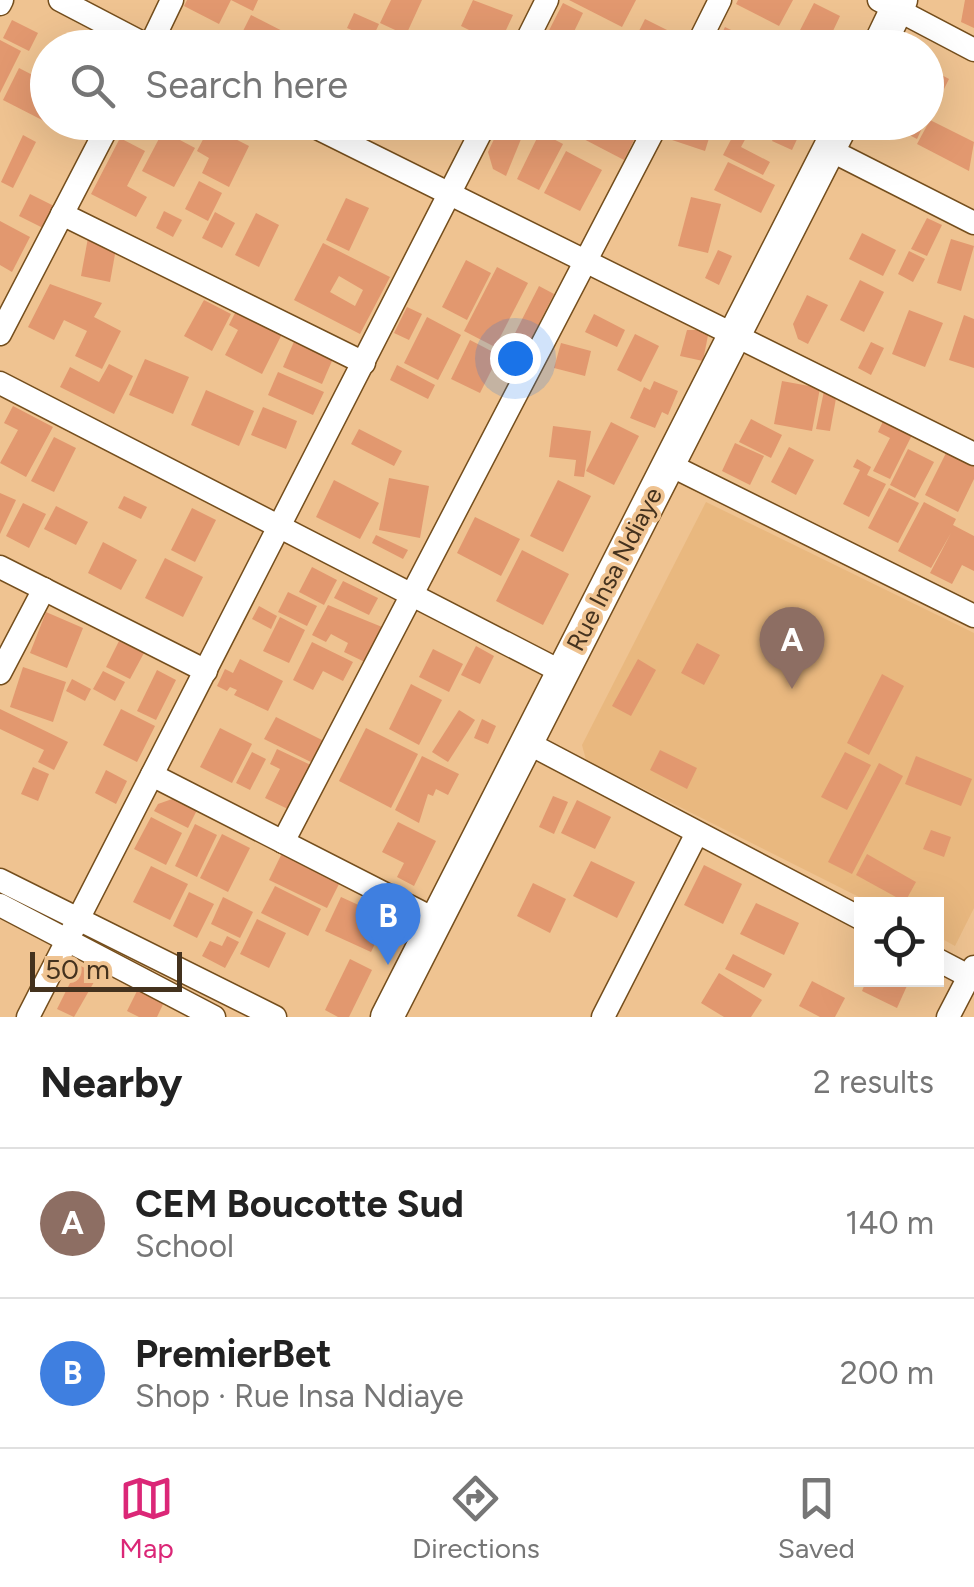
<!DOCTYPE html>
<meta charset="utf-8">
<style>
:root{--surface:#fff;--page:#f2f2f2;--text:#222;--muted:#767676;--line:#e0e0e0;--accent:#db2777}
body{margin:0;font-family:Figtree,sans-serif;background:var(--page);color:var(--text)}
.controls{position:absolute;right:30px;bottom:30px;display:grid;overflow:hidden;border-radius:0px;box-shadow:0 10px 40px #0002}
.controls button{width:90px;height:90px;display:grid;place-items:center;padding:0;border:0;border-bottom:2px solid var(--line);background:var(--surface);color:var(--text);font:50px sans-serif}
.scale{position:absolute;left:30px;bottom:25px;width:152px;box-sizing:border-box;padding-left:10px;border:5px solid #44321e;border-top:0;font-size:28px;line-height:35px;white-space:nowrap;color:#44321e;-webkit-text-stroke:8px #efc391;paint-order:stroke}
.you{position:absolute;left:515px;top:358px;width:35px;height:35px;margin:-25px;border:8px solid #fff;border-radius:50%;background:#1a73e8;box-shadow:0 0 0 15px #1a73e833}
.badge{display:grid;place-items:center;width:65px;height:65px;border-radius:50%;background:var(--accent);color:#fff;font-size:32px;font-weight:700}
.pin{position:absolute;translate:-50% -82px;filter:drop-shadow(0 2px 5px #0008)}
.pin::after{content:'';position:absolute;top:52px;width:35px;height:30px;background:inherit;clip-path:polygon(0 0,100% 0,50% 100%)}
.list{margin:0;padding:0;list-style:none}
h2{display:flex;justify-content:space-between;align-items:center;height:130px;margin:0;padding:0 40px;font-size:42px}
h2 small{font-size:32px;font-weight:400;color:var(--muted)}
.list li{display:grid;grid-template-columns:65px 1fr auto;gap:30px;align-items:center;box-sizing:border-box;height:150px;padding:0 40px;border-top:2px solid var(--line)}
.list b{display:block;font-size:38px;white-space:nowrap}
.list p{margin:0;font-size:32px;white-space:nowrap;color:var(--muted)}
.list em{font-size:32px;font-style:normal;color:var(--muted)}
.icon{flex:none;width:55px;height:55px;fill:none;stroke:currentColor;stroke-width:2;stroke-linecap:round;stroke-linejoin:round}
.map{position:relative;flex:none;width:974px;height:1017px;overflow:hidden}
.search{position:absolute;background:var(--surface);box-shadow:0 10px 40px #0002;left:30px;right:30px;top:30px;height:110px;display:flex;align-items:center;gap:25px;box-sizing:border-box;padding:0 35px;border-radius:55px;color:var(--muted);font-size:38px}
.sheet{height:430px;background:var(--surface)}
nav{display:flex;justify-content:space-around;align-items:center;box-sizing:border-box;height:140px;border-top:2px solid var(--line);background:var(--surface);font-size:28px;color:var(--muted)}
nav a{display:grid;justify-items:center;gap:5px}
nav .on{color:var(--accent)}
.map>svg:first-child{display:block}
.built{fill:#e9b87f}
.building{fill:#e2986f;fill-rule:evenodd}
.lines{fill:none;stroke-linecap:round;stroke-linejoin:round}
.street-casing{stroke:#744e1d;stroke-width:25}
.secondary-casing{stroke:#744e1d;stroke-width:35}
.street{stroke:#fff;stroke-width:22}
.secondary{stroke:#fff;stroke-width:32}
.labels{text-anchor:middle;stroke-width:8;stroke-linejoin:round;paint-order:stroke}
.street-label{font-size:25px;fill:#44321e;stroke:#efc391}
</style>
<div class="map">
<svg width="974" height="1017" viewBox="0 0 974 1017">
<rect width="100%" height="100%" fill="#efc391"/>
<path class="built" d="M706 502 974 633V908L955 946 937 936 936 904H873L586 760 582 745Z"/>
<g class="building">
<path d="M187 0H258L253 11 231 0 219 24 184 6Z"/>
<path d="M391 0H422L406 35 380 23Z"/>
<path d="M473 0 513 15 499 45 461 26Z"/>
<path d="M569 0H636L622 27Z"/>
<path d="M738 0H793L779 26 736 4Z"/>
<path d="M965 0H974V28L961 22Z"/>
<path d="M563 3 583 13 566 48H540Z"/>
<path d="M814 3 840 16 825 48 796 38Z"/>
<path d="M354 13 379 24 372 39 347 28Z"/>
<path d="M251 15 302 41 299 48H255L239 39Z"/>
<path d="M645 19 675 34 668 48 637 35Z"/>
<path d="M12 20 38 33 29 51 3 38Z"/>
<path d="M725 27 757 43 754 48H715Z"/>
<path d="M318 32 339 42 337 48H310Z"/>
<path d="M0 40 21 51 0 93Z"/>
<path d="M19 68 48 83 44 121 3 100Z"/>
<path d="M929 68 949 79 937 103 926 97Z"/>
<path d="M930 120 974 142 969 171 917 144Z"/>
<path d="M502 122H528L506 176 493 169 488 152Z"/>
<path d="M539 122H573L564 140 537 126Z"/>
<path d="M580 122H643L624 160 574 134Z"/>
<path d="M678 122H714L705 151 672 140Z"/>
<path d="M782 122H805L792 150 772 141Z"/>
<path d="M896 122H925L917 139 894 127Z"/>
<path d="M210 126 249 146 229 187 202 173 209 158 197 151Z"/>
<path d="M737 128 748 134 741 147 770 162 763 175 723 155Z"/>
<path d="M163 131 195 148 174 187 142 171Z"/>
<path d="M540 132 563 144 539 190 517 179Z"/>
<path d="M23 135 36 142 13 188 1 182Z"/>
<path d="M120 138 145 151 127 186 147 197 136 217 91 194Z"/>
<path d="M566 151 602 170 580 211 544 193Z"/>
<path d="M728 162 775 185 761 213 714 190Z"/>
<path d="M199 181 222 193 208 221 185 209Z"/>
<path d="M30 194 54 206 43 228 19 216Z"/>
<path d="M691 197 721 204 708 253 678 246Z"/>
<path d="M346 198 369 208 349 251 326 240Z"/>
<path d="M164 211 182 220 173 237 156 228Z"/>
<path d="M215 212 235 223 222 248 202 238Z"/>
<path d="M256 213 279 225 259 267 235 255Z"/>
<path d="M927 218 942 225 927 256 911 249Z"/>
<path d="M0 221 30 237 12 272 0 265Z"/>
<path d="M862 233 896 250 883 276 849 259Z"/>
<path d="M88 238 117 243 110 282 81 276Z"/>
<path d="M951 239 974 246 961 291 937 283Z"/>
<path d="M323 243 390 277 360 334 294 300ZM339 276 363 290 355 306 330 292Z"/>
<path d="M718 250 732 256 719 285 705 278Z"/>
<path d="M909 251 925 259 913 282 898 274Z"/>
<path d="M466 260 491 273 467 320 442 307Z"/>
<path d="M497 267 528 283 495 347 464 331Z"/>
<path d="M860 280 884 292 864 332 840 320Z"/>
<path d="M50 284 102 303 94 317 121 331 102 369 75 356 87 331 64 320 54 340 28 327Z"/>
<path d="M539 286 554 294 525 351 510 343Z"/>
<path d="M807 295 828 305 808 344 798 339 793 324Z"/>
<path d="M204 300 231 314 212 351 184 336Z"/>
<path d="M407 307 422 314 409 340 394 333Z"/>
<path d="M237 309 283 332 262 374 225 355 238 330 229 325Z"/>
<path d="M909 310 943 323 925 367 892 354Z"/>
<path d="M594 314 625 330 617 347 585 332Z"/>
<path d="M964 315 974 319V368L949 360Z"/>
<path d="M427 317 461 335 438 380 404 363Z"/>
<path d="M687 330H709L703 361 680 356Z"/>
<path d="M635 334 659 346 641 382 617 370Z"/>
<path d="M296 337 335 354 322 384 283 367Z"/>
<path d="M470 340 499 355 480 393 451 379Z"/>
<path d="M871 342 884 348 871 375 858 368Z"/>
<path d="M561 343 591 351 585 376 554 368Z"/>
<path d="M145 359 189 377 173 414 129 395Z"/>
<path d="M109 364 133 376 114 414 60 387 70 367 99 382Z"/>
<path d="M397 365 435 385 428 399 390 380Z"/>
<path d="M278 372 324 392 313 415 268 395Z"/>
<path d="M654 381 678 391 668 415 662 412 655 428 630 418 644 387 650 390Z"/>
<path d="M782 381 820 388 812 431 774 424Z"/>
<path d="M206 390 254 411 239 446 191 425Z"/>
<path d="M824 391 837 393 830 431 816 429Z"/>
<path d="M13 406 53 427 26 477 0 463 18 430 4 423Z"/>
<path d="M263 407 297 421 286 449 251 435Z"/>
<path d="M885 417 914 431 890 479 873 471 890 438 878 432Z"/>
<path d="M751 419 782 435 771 458 739 442Z"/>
<path d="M611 422 639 436 614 485 586 471Z"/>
<path d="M553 426 591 431 584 477 574 476 576 460 549 457Z"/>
<path d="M359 429 402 451 394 466 351 444Z"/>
<path d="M54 437 76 448 54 492 31 481Z"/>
<path d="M735 443 764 456 750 485 722 471Z"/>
<path d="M789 447 814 460 796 495 771 482Z"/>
<path d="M908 449 934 462 915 498 890 485Z"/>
<path d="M948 449 974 462V479L958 512 925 495Z"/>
<path d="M857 459 871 467 867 475 886 484 869 517 843 504 860 470 853 467Z"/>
<path d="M389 478 429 486 420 538 379 530Z"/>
<path d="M334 480 379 503 360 539 316 517Z"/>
<path d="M558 480 591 496 563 552 530 536Z"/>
<path d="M889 488 919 503 898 543 868 528Z"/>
<path d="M0 493 16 500 0 534Z"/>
<path d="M124 496 147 507 141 519 118 508Z"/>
<path d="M924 502 956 519 953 525 974 536V571L962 565 952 584 930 573 951 533 931 568 898 551Z"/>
<path d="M23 503 46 514 29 548 6 536Z"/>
<path d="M56 506 88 522 76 545 44 529Z"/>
<path d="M192 508 216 520 195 562 171 550Z"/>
<path d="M475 517 520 539 501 576 457 553Z"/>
<path d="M376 535 408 550 403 559 372 543Z"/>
<path d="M103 542 137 560 121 590 88 573Z"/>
<path d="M522 550 569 574 543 625 496 601Z"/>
<path d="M165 558 203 577 183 617 145 598Z"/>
<path d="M312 567 337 580 324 605 299 592Z"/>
<path d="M343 581 378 598 369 615 334 598Z"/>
<path d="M288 592 317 606 307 626 278 612Z"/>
<path d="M328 605 387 629 369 664 344 652 348 643 331 634 326 642 312 635Z"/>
<path d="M259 606 277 616 271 629 252 619Z"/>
<path d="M46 612 83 628 67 668 30 653Z"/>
<path d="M280 617 305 630 289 663 263 651Z"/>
<path d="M119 641 144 653 130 679 106 667Z"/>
<path d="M312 642 353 662 343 681 323 671 313 690 293 680Z"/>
<path d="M697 643 720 655 704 685 681 673Z"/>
<path d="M476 646 494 656 480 684 461 675Z"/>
<path d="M433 649 463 664 449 692 419 677Z"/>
<path d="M240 659 283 681 268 711 234 695 237 690 230 687 227 691 217 686 225 669 233 673Z"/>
<path d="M638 659 656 670 631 716 612 706Z"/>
<path d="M23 667 66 682 53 722 10 707Z"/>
<path d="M157 670 176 680 156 720 137 711Z"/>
<path d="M103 671 125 682 115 701 93 689Z"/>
<path d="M882 674 904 686 869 755 847 743Z"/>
<path d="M72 679 91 689 85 701 66 691Z"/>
<path d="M411 684 442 700 419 745 389 729Z"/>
<path d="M0 709 68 742 54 770 38 762 44 750 0 729Z"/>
<path d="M121 709 155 726 137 762 103 745Z"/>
<path d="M459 710 475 720 448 762 432 752Z"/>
<path d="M276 717 326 742 315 764 264 739Z"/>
<path d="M482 719 496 726 488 744 474 738Z"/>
<path d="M220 728 252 744 232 783 200 767Z"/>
<path d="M366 728 418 754 391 808 339 781Z"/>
<path d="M277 749 315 767 292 811 265 798 280 769 270 764Z"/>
<path d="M660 750 697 768 687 789 650 770Z"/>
<path d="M252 752 266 759 250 790 236 783Z"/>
<path d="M845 752 871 765 847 810 821 797Z"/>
<path d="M422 756 459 774 448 795 436 789 433 796 428 794 419 823 395 810Z"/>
<path d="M916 756 972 779 961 806 905 784Z"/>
<path d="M879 763 903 776 852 874 828 862Z"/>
<path d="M33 767 49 774 38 801 21 794Z"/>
<path d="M106 770 127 781 116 804 95 793Z"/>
<path d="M553 796 568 802 554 834 539 827Z"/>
<path d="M175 798 197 810 188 828 154 811 158 804Z"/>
<path d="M577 800 611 817 595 849 561 833Z"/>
<path d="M151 817 182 833 166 865 134 849Z"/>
<path d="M398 822 436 841 414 886 397 877 404 863 382 852Z"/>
<path d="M195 824 217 835 197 877 175 866Z"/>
<path d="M931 830 951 837 944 857 923 849Z"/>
<path d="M222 834 250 848 228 892 200 878Z"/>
<path d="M284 849 342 878 327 908 269 880Z"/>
<path d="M867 854 916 882 905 902 856 875Z"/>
<path d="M591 861 635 882 617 918 573 896Z"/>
<path d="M704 865 742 884 723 924 684 905Z"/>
<path d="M151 866 188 884 170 920 133 902Z"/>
<path d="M533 883 566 899 550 933 517 916Z"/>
<path d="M275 886 321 909 308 936 261 913Z"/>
<path d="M189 892 214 904 197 938 173 926Z"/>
<path d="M223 897 253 912 240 938 211 924Z"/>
<path d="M341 897 387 918 371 952 325 931Z"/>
<path d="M756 903 799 923 784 955 740 934Z"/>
<path d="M257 919 286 933 269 968 240 954Z"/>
<path d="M227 936 239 942 225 968 202 956 210 941 222 946Z"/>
<path d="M733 954 772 974 764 988 725 969Z"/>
<path d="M350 959 372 970 349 1017H338L325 1010Z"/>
<path d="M79 965 98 975 74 1017 57 1009Z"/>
<path d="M719 973 762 1000 751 1017H724L701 1003Z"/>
<path d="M867 979H910L897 1008 862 991Z"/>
<path d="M812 981 845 998 835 1017H820L799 1006Z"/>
<path d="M139 987 165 1000 157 1017H139L127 1011Z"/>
</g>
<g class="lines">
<defs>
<g id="street">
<path d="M60 0 152 48"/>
<path d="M879 0 974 50"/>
<path d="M0 4 2 0"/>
<path d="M149 48 172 0"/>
<path d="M523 48 547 0"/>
<path d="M696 48 720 0"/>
<path d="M305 122 974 454"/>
<path d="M830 150 974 223"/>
<path d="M62 214 364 363"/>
<path d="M0 334 110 122"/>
<path d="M0 383 562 672"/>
<path d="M668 464 974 616"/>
<path d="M0 567 206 671"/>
<path d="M0 673 44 589"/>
<path d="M526 742 862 919"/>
<path d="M152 775 436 920"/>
<path d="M283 842 658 122"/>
<path d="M0 880 275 1017"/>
<path d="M0 905 214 1017"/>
<path d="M936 959 974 979"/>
<path d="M28 1017 486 122"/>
<path d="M603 1017 697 833"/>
<path d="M948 1017 974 967"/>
</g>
<g id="secondary">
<path d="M878 48 901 0"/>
<path d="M387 1017 843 122"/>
</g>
</defs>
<use href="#street" class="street-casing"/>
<use href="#secondary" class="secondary-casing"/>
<use href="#street" class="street"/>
<use href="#secondary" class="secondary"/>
</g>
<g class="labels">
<g class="street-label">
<text transform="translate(614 569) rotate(-63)" y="9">Rue Insa Ndiaye</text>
</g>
</g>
</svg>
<div class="controls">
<button><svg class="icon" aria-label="locate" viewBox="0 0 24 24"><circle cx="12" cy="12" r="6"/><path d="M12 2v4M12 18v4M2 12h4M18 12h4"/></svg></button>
</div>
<div class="scale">50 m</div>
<div class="you"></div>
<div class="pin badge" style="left:792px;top:689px;background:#8d6e63">A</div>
<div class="pin badge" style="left:388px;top:965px;background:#3f7fe0">B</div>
<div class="search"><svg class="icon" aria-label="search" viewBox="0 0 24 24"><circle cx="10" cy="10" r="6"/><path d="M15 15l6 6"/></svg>Search here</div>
</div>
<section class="sheet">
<h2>Nearby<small>2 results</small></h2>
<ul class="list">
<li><span class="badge" style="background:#8d6e63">A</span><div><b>CEM Boucotte Sud</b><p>School</p></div><em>140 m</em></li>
<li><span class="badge" style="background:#3f7fe0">B</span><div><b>PremierBet</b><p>Shop · Rue Insa Ndiaye</p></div><em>200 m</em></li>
</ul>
</section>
<nav>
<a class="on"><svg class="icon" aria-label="map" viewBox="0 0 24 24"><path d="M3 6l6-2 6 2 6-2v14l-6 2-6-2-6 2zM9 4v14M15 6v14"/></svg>Map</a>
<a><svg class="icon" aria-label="directions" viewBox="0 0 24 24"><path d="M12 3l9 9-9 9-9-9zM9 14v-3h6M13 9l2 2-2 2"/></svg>Directions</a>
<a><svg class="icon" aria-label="saved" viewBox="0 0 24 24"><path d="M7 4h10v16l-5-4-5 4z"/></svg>Saved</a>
</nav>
